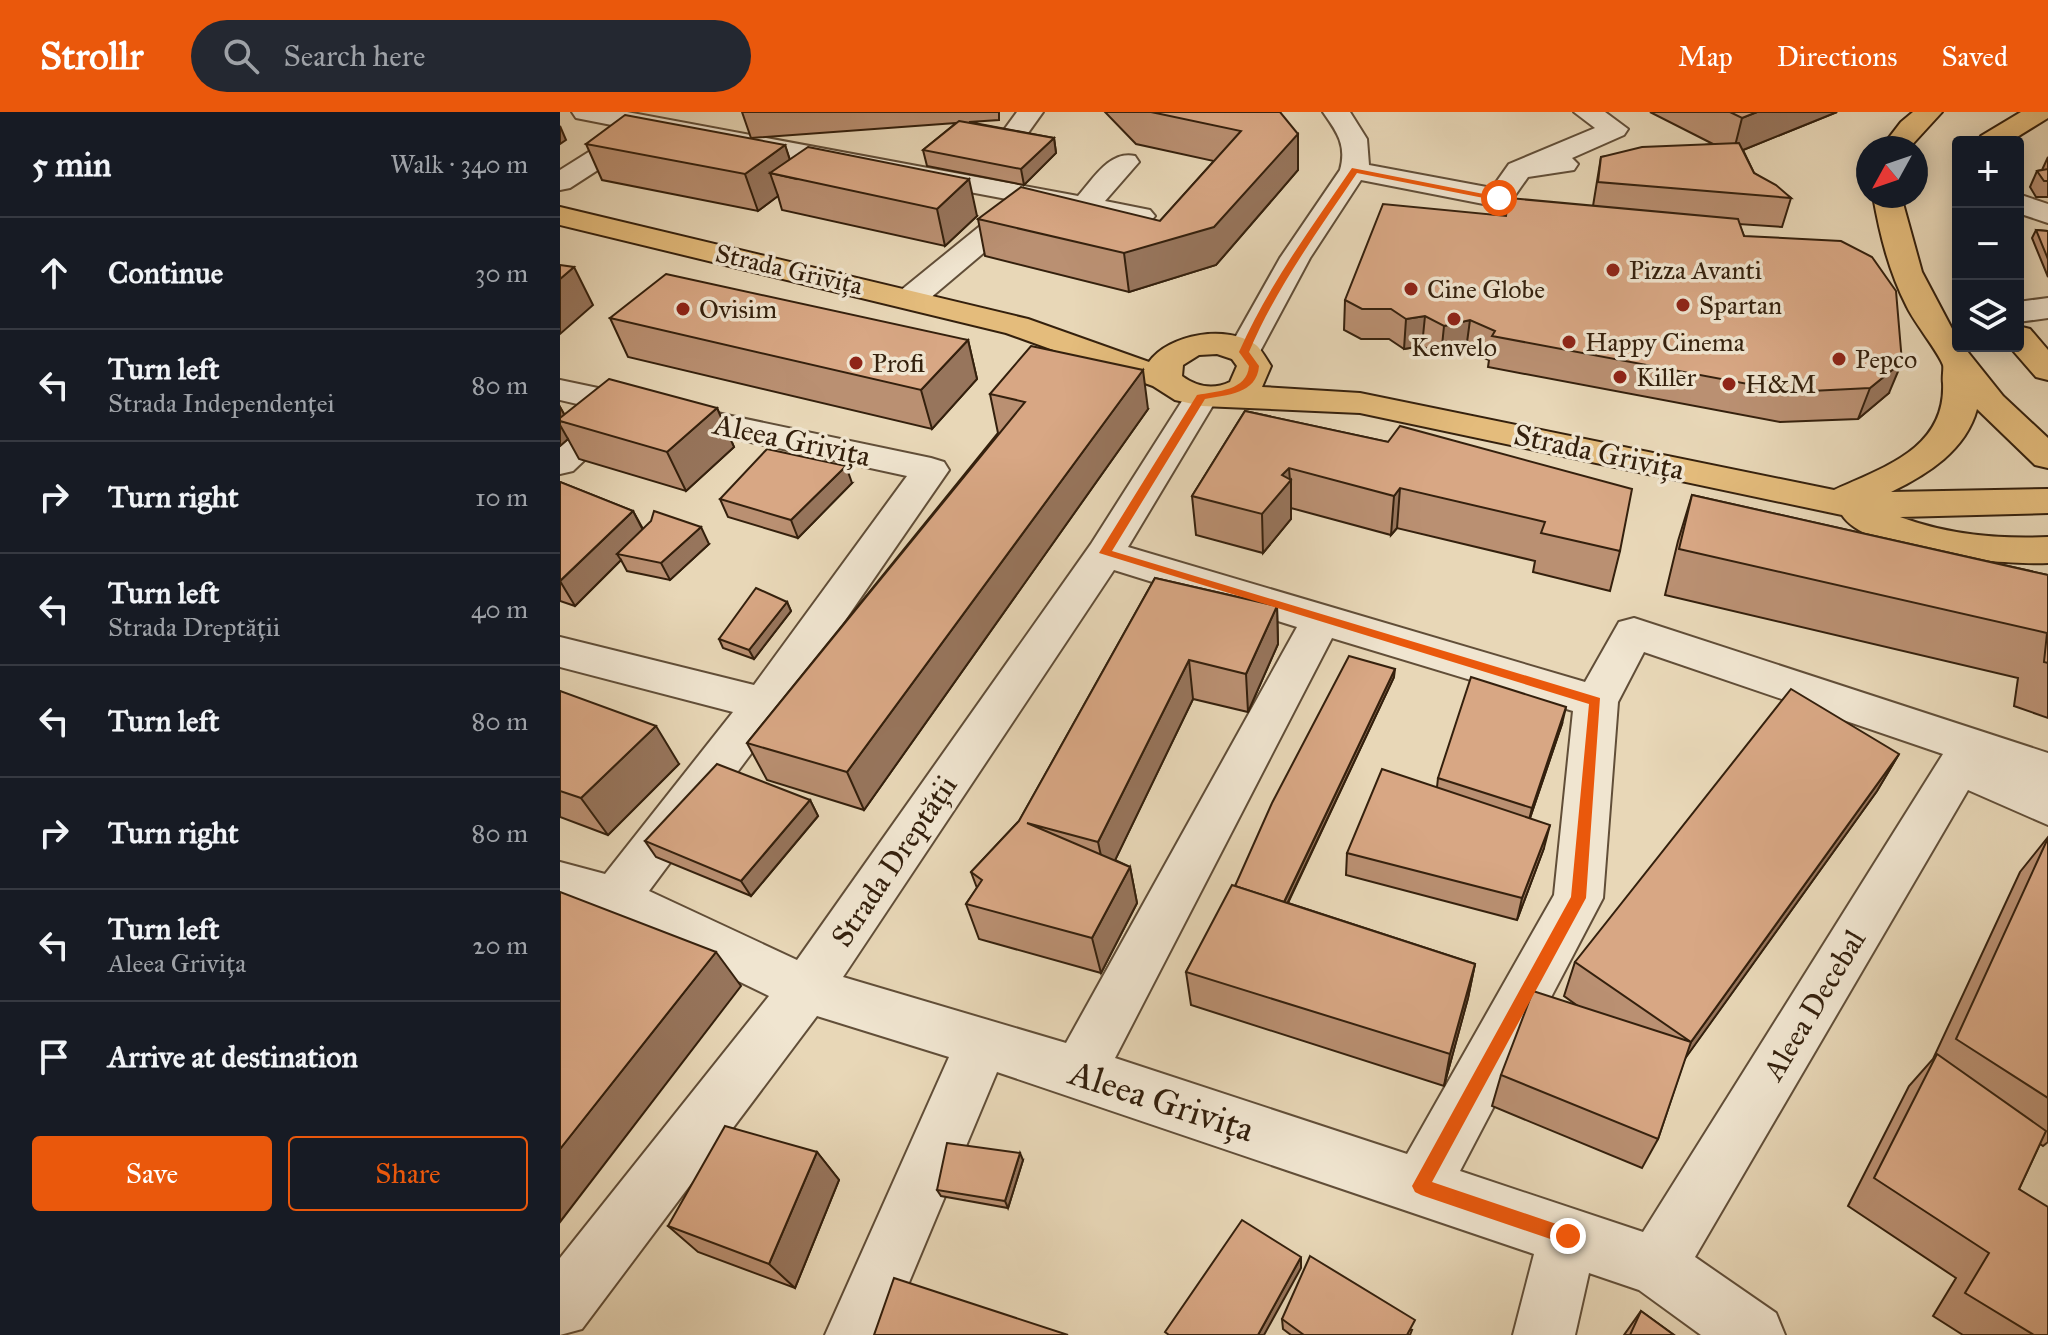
<!DOCTYPE html>
<meta charset="utf-8">
<style>
:root{--surface:#171b24;--page:#242831;--text:#f1f3f6;--muted:#9ea1a6;--line:#363941;--accent:#ea580c}
body{margin:0;font-family:"IM FELL Great Primer",serif;background:var(--page);color:var(--text)}
.controls{position:absolute;right:24px;top:24px;display:grid;overflow:hidden;border-radius:8px;box-shadow:0 4px 20px #0003}
.controls button{width:72px;height:72px;display:grid;place-items:center;padding:0;border:0;border-bottom:2px solid var(--line);background:var(--surface);color:var(--text);font:40px sans-serif}
.compass{position:absolute;left:1296px;top:24px;width:72px;height:72px;border-radius:50%;background:var(--surface);box-shadow:0 4px 20px #0003;rotate:230deg}
.stop{position:absolute;width:24px;height:24px;margin:-18px;border:6px solid #ea580c;border-radius:50%;background:#fff}
.stop.end{background:#ea580c;border-color:#fff;box-shadow:0 2px 8px #0008}
.list{margin:0;padding:0;list-style:none}
h2{display:flex;justify-content:space-between;align-items:center;height:104px;margin:0;padding:0 32px;font-size:34px}
h2 small{font-size:26px;font-weight:400;color:var(--muted)}
.list li{display:grid;grid-template-columns:52px 1fr auto;gap:24px;align-items:center;box-sizing:border-box;height:112px;padding:0 32px;border-top:2px solid var(--line)}
.list b{display:block;font-size:30px;white-space:nowrap}
.list p{margin:0;font-size:26px;white-space:nowrap;color:var(--muted)}
.list em{font-size:26px;font-style:normal;color:var(--muted)}
.actions{display:flex;gap:16px;padding:24px 32px}
.actions a{flex:1;padding:18px 0;border:2px solid var(--accent);border-radius:8px;text-align:center;font-size:28px;color:var(--accent)}
.actions .main{background:var(--accent);color:#fff}
.icon{flex:none;width:44px;height:44px;fill:none;stroke:currentColor;stroke-width:2;stroke-linecap:round;stroke-linejoin:round}
.map{position:relative;flex:none;width:1488px;height:1223px;overflow:hidden}
header{display:flex;align-items:center;gap:48px;box-sizing:border-box;height:112px;padding:0 40px;background:var(--accent);color:#fff}
header strong{font-size:38px}
nav{display:flex;gap:44px;margin-inline-start:auto;font-size:28px}
.search{width:560px;height:72px;background:var(--page);display:flex;align-items:center;gap:20px;box-sizing:border-box;padding:0 28px;border-radius:44px;color:var(--muted);font-size:30px}
main{display:flex}
aside{flex:1;background:var(--surface)}
.map>svg:first-child{display:block}
.lines{fill:none;stroke-linecap:round;stroke-linejoin:round}
.minor-casing{stroke:#614e38;stroke-width:4}
.major-casing{stroke:#34200d;stroke-width:4}
.minor{fill:#f0e5d0;fill-rule:evenodd}
.major{fill:#e4bc7c;fill-rule:evenodd}
.wall{fill:#ba9072;stroke:#34200d;stroke-width:2}
.shaded-wall{fill:#97755c;stroke:#34200d;stroke-width:2}
.building{fill:#d8a784;stroke:#34200d;stroke-width:2}
.route{fill:#ea580c}
.poi-dot{fill:#8f2418;stroke:#f0e5d0;stroke-width:3}
.labels{text-anchor:middle;stroke-width:7;stroke-linejoin:round;paint-order:stroke}
.far-street-label{font-size:26px;fill:#34200d;stroke:#f0e5d0}
.far-poi-label{font-size:26px;fill:#34200d;stroke:#f0e5d0;text-anchor:start}
.street-label{font-size:30px;fill:#34200d;stroke:#f0e5d0}
.near-street-label{font-size:36px;fill:#34200d;stroke:#f0e5d0}
</style>
<header>
<strong>Strollr</strong>
<div class="search"><svg class="icon" aria-label="search" viewBox="0 0 24 24"><circle cx="10" cy="10" r="6"/><path d="M15 15l6 6"/></svg>Search here</div>
<nav><a>Map</a><a>Directions</a><a>Saved</a></nav>
</header>
<main>
<aside>
<h2>5 min<small>Walk · 340 m</small></h2>
<ul class="list">
<li><svg class="icon" aria-label="ahead" viewBox="0 0 24 24"><path d="M12 20V5M6 11l6-6 6 6"/></svg><div><b>Continue</b></div><em>30 m</em></li>
<li><svg class="icon" aria-label="left" viewBox="0 0 24 24"><path d="M17 20v-9H6M10 6l-5 5 5 5"/></svg><div><b>Turn left</b><p>Strada Independenței</p></div><em>80 m</em></li>
<li><svg class="icon" aria-label="right" viewBox="0 0 24 24"><path d="M7 20v-9h11M14 6l5 5-5 5"/></svg><div><b>Turn right</b></div><em>10 m</em></li>
<li><svg class="icon" aria-label="left" viewBox="0 0 24 24"><path d="M17 20v-9H6M10 6l-5 5 5 5"/></svg><div><b>Turn left</b><p>Strada Dreptății</p></div><em>40 m</em></li>
<li><svg class="icon" aria-label="left" viewBox="0 0 24 24"><path d="M17 20v-9H6M10 6l-5 5 5 5"/></svg><div><b>Turn left</b></div><em>80 m</em></li>
<li><svg class="icon" aria-label="right" viewBox="0 0 24 24"><path d="M7 20v-9h11M14 6l5 5-5 5"/></svg><div><b>Turn right</b></div><em>80 m</em></li>
<li><svg class="icon" aria-label="left" viewBox="0 0 24 24"><path d="M17 20v-9H6M10 6l-5 5 5 5"/></svg><div><b>Turn left</b><p>Aleea Grivița</p></div><em>20 m</em></li>
<li><svg class="icon" aria-label="arrive" viewBox="0 0 24 24"><path d="M6 21V4h12l-3 4 3 4H6"/></svg><div><b>Arrive at destination</b></div></li>
</ul>
<div class="actions"><a class="main">Save</a><a>Share</a></div>
</aside>
<div class="map">
<svg width="1488" height="1223" viewBox="0 0 1488 1223">
<rect width="100%" height="100%" fill="#e8d7b7"/>
<filter id="stains"><feTurbulence type="fractalNoise" baseFrequency=".0025" numOctaves="4"/><feColorMatrix values="0 0 0 0 .2 0 0 0 0 .09 0 0 0 0 .02 0 0 0 .5 -.17"/></filter>
<radialGradient id="worn" r=".72"><stop offset=".6" stop-color="#630" stop-opacity="0"/><stop offset="1" stop-color="#630" stop-opacity=".3"/></radialGradient>
<g class="lines">
<defs>
<g id="minor">
<path d="M12 0H67L518 84C533 67 550 38 575 44L579 50 545 89 590 98 595 104 590 110 580 113 479 94 362 193 351 195 340 193 335 186 340 179 452 88 95 21 10 76 0 78V58L67 16 16 6Z"/>
<path d="M457 0H483L463 28H445L441 22Z"/>
<path d="M763 0H790L807 27 809 53 932 76 949 52 1035 16 1014 0H1045L1068 17 1064 23 1012 46 1018 52 1014 58 968 65 949 92 939 95 801 68 750 146 696 247 684 250 672 247 667 240 720 146 780 58C787 33 777 20 763 0Z"/>
<path d="M1458 82 1488 92V111L1458 101Z"/>
<path d="M1488 186V206L1458 210V190Z"/>
<path d="M0 268 371 346 384 350 389 358 219 604 89 779 237 848 531 432 629 278 641 275 653 278 658 285 568 435 1025 570 1059 510 1074 506 1488 641V713L1408 678 1135 1145 1216 1201 1225 1223H1141L1079 1178 1029 1161 1015 1223H953L974 1142 437 960 327 1223H265L389 945 257 904 22 1217 0 1223V1146L209 884 44 804 0 792V750L45 762 173 600 0 555V525L194 573 347 364 71 304 13 359 0 362V331L39 297 0 288ZM554 458 737 515 506 931 283 865ZM772 526 1013 599 994 783 847 1042 555 946ZM1084 540 1383 642 1083 1120 900 1059 1043 786 1058 590Z"/>
</g>
<g id="major">
<path d="M1353 0H1382L1349 36H1321L1341 10Z"/>
<path d="M1461 0H1488V6L1449 30H1417L1421 24Z"/>
<path d="M1313 84H1341L1362 160 1398 228V234H1403L1443 284 1488 326V356L1475 353 1417 297C1406 338 1368 362 1331 380L1488 377V401L1340 405C1389 423 1437 427 1488 425V451C1444 453 1307 442 1282 403L800 301 642 294 615 288 593 274 446 221 0 113V95L468 207 589 250C609 222 667 212 696 233 701 237 707 248 711 254L702 275 800 281 1274 378C1325 355 1386 336 1383 271 1382 266 1384 256 1383 253 1379 241 1354 210 1347 195 1329 160 1320 123 1313 84ZM657 242 672 247 677 254 670 270C653 278 637 275 622 264L623 253 639 243Z"/>
<path d="M1458 214 1470 217 1488 238V268L1476 265 1449 234H1458Z"/>
</g>
</defs>
<use href="#minor" class="minor-casing"/>
<use href="#major" class="major-casing"/>
<use href="#minor" class="minor"/>
<use href="#major" class="major"/>
</g>
<g class="wall">
<path d="M182 0H439V8L409 10 494 26 496 41 464 73 367 54 363 38 396 11 191 26Z"/>
<path d="M545 0H720L738 58 656 153 569 180 425 144 418 107 600 109 654 49 576 32Z"/>
<path d="M1090 0H1277L1183 38 1194 61 1231 86 1222 115 1179 112 1184 124 1329 281 1298 307 1220 310 928 255 929 248 906 238 881 244 862 234 844 237 829 227H801L784 218 785 188 946 104 1033 94 1041 45 1153 32Z"/>
<path d="M26 32 225 33 230 48 417 104 385 134 222 98 218 84 198 99 42 68Z"/>
<path d="M1488 45V85H1476L1470 75 1477 59 1482 58Z"/>
<path d="M1476 118 1488 119V165L1472 126Z"/>
<path d="M50 206 408 228 417 267 372 317 68 245Z"/>
<path d="M430 282 588 297 304 698 207 668 187 631 438 321Z"/>
<path d="M0 295 4 302 157 296 174 335 126 379 19 347 8 327 0 334Z"/>
<path d="M685 299 828 330 1060 439 1050 479 973 460 975 449 837 416 831 423 731 396V407L703 441 636 423 632 384Z"/>
<path d="M0 370 73 399 83 417 149 432 110 468 67 459 61 448 15 494 0 489Z"/>
<path d="M292 371 238 426 168 405 160 387Z"/>
<path d="M1132 383 1488 463V606L1454 594 1458 566 1105 483 1118 429Z"/>
<path d="M595 466 717 494 718 532 688 600 633 587 555 748 570 755 577 791 541 861 419 827 406 792 417 776 411 760 459 709Z"/>
<path d="M227 490 231 499 194 547 163 536 159 527Z"/>
<path d="M834 565 728 791 915 852 908 886 884 974 631 893 626 860 675 774Z"/>
<path d="M0 579 119 652 48 723 0 705Z"/>
<path d="M1002 612 970 706 984 736 957 808 786 763 787 741 877 675 878 666Z"/>
<path d="M1339 642 1317 679 1125 946 1098 1027 1082 1056 932 994 941 963 1018 894 1004 884 1015 850Z"/>
<path d="M250 688 258 704 191 784 96 745 85 729Z"/>
<path d="M1488 725V1030L1483 1034 1480 1032 1459 1077 1488 1223H1403L1373 1204 1396 1166 1288 1094 1349 974 1373 947 1460 760Z"/>
<path d="M257 1040 279 1068 235 1176 138 1140 108 1114Z"/>
<path d="M463 1048 448 1096 381 1084 377 1078Z"/>
<path d="M1081 1199 1114 1223H1064Z"/>
<path d="M722 1207 852 1218 850 1223H731L723 1217Z"/>
</g>
<g class="shaded-wall">
<path d="M1197 0H1277L1173 42 1182 6Z"/>
<path d="M0 14 6 28 0 32Z"/>
<path d="M738 22V58L656 153 569 180 564 141Z"/>
<path d="M494 26 496 41 464 73 461 57Z"/>
<path d="M225 33 236 67 210 61 218 84 198 99 185 62Z"/>
<path d="M409 67 417 104 385 134 377 97Z"/>
<path d="M14 155 33 193 0 222V167Z"/>
<path d="M865 204 862 234 844 237 846 207Z"/>
<path d="M910 208 906 238 881 244 884 214Z"/>
<path d="M408 228 417 267 372 317 361 278Z"/>
<path d="M1342 250 1329 281 1298 307 1310 276Z"/>
<path d="M583 258 588 297 304 698 287 660Z"/>
<path d="M0 295 9 311 0 309Z"/>
<path d="M157 296 174 335 126 379 107 340Z"/>
<path d="M0 313 8 327 0 334Z"/>
<path d="M286 354 292 371 238 426 231 408Z"/>
<path d="M729 356 730 369 731 368V407L703 441 702 402 722 363Z"/>
<path d="M840 376 837 416 831 423 834 384Z"/>
<path d="M73 399 86 424 57 442 61 448 15 494 0 469Z"/>
<path d="M141 415 149 432 110 468 101 451Z"/>
<path d="M227 490 231 499 194 547 189 538Z"/>
<path d="M717 494 718 532 688 600 686 562Z"/>
<path d="M629 548 633 587 546 767 538 730Z"/>
<path d="M835 557 834 565 719 809V801Z"/>
<path d="M1006 595 1002 612 968 712 972 696Z"/>
<path d="M96 614 119 652 48 723 21 686Z"/>
<path d="M1339 642 1317 679 1114 962 1131 930Z"/>
<path d="M250 688 258 704 191 784 181 769Z"/>
<path d="M990 713 984 736 957 808 962 786Z"/>
<path d="M570 755 577 791 541 861 532 826Z"/>
<path d="M156 840 181 874 0 1110V1037Z"/>
<path d="M915 852 908 886 884 974 890 942Z"/>
<path d="M257 1040 279 1068 235 1176 209 1152Z"/>
<path d="M460 1041 463 1048 448 1096 445 1089Z"/>
<path d="M741 1145V1156L704 1223H698Z"/>
</g>
<g class="building">
<path d="M591 0H720L738 22 654 115 564 141 418 107 461 75 600 109 681 19Z"/>
<path d="M1170 0H1197L1182 6Z"/>
<path d="M65 3 225 33 185 62 26 32Z"/>
<path d="M399 9 494 26 461 57 363 38Z"/>
<path d="M1179 31 1194 61 1216 73 1231 86 1038 70 1041 45 1082 35Z"/>
<path d="M248 35 409 67 377 97 210 61Z"/>
<path d="M1488 57V69H1484L1477 59Z"/>
<path d="M949 86 1178 107 1184 124 1281 129 1312 145 1336 179 1342 250 1310 276 1231 280 932 224 935 219 910 208 884 214 865 204 846 207 831 197H802L785 188 823 92 946 104Z"/>
<path d="M1476 118 1488 119V147Z"/>
<path d="M0 153 14 155 0 167Z"/>
<path d="M106 162 408 228 361 278 50 206Z"/>
<path d="M471 234 583 258 287 660 187 631 465 290 430 282Z"/>
<path d="M49 267 157 296 107 340 0 309V306Z"/>
<path d="M685 299 828 330 840 314 1072 377 1060 439 981 421 985 410 840 376 834 384 729 356 722 363 731 368 702 402 632 384Z"/>
<path d="M207 337 286 354 231 408 160 387Z"/>
<path d="M0 370 73 399 0 469Z"/>
<path d="M1132 383 1488 463V551L1484 550 1487 521 1119 437Z"/>
<path d="M94 399 141 415 101 451 57 442 91 409Z"/>
<path d="M595 466 717 494 686 562 629 548 538 730 467 711 570 755 532 826 406 792 422 768 411 760 459 709Z"/>
<path d="M196 476 227 490 189 538 159 527Z"/>
<path d="M789 544 835 557 724 790 675 774 712 691Z"/>
<path d="M911 565 1006 595 972 696 878 666Z"/>
<path d="M1231 577 1339 642 1131 930 1098 1027 941 963 973 879 1131 930 1015 850Z"/>
<path d="M0 579 96 614 21 686 0 679Z"/>
<path d="M157 652 250 688 181 769 85 729Z"/>
<path d="M822 657 990 713 962 786 787 741Z"/>
<path d="M1488 726V986L1396 927Z"/>
<path d="M672 773 915 852 890 942 626 860Z"/>
<path d="M0 780 156 840 0 1037Z"/>
<path d="M1377 942 1486 1019 1459 1077 1488 1095V1223H1474L1405 1181 1429 1141 1314 1066Z"/>
<path d="M165 1014 257 1040 209 1152 108 1114Z"/>
<path d="M387 1031 460 1041 445 1089 377 1078Z"/>
<path d="M682 1108 741 1145 698 1223H609L605 1220Z"/>
<path d="M750 1144 855 1208 847 1223H744L722 1207Z"/>
<path d="M334 1166 508 1223H314Z"/>
<path d="M1081 1199 1114 1223H1070Z"/>
</g>
<path class="route" d="M792 56 944 86 939 89 797 61C758 119 716 176 689 240L699 254C697 282 666 283 645 287L552 439 1040 586 1026 786 872 1070 1014 1118 1017 1124 1014 1130 1008 1133 861 1083 855 1080 852 1074 1011 785 1029 592 539 441 637 283C657 279 687 279 689 254L679 240C708 174 751 116 792 56Z"/>
<g class="poi-dot">
<circle cx="1053" cy="158" r="8"/>
<circle cx="851" cy="177" r="8"/>
<circle cx="1123" cy="193" r="8"/>
<circle cx="123" cy="197" r="8"/>
<circle cx="894" cy="207" r="8"/>
<circle cx="1009" cy="230" r="8"/>
<circle cx="1279" cy="247" r="8"/>
<circle cx="296" cy="251" r="8"/>
<circle cx="1060" cy="265" r="8"/>
<circle cx="1169" cy="272" r="8"/>
</g>
<g class="labels">
<g class="far-street-label">
<text transform="translate(229 157) rotate(13)" y="9">Strada Grivița</text>
</g>
<g class="far-poi-label">
<text x="1069" y="167">Pizza Avanti</text>
<text x="867" y="186">Cine Globe</text>
<text x="1139" y="202">Spartan</text>
<text x="139" y="206">Ovisim</text>
<text x="1025" y="239">Happy Cinema</text>
<text x="894" y="244" text-anchor="middle">Kenvelo</text>
<text x="1295" y="256">Pepco</text>
<text x="312" y="260">Profi</text>
<text x="1076" y="274">Killer</text>
<text x="1185" y="281">H&amp;M</text>
</g>
<g class="street-label">
<text transform="translate(232 328) rotate(12)" y="10">Aleea Grivița</text>
<text transform="translate(1039 340) rotate(12)" y="10">Strada Grivița</text>
<text transform="translate(334 749) rotate(-56)" y="10">Strada Dreptății</text>
<text transform="translate(1254 893) rotate(-59)" y="10">Aleea Decebal</text>
</g>
<g class="near-street-label">
<text transform="translate(602 988) rotate(18)" y="13">Aleea Grivița</text>
</g>
</g>
<rect width="100%" height="100%" filter="url(#stains)"/>
<rect width="100%" height="100%" fill="url(#worn)"/>
</svg>
<div class="controls">
<button>+</button>
<button>−</button>
<button><svg class="icon" aria-label="layers" viewBox="0 0 24 24"><path d="M12 4l9 5-9 5-9-5zM3 14l9 5 9-5"/></svg></button>
</div>
<svg class="compass" viewBox="-18 -18 36 36"><path d="M0-13l5 13h-10z" fill="#e53935"/><path d="M0 13l5-13h-10z" fill="#9ea1a6"/></svg>
<div class="stop" style="left:939px;top:86px"></div>
<div class="stop end" style="left:1008px;top:1124px"></div>
</div>
</main>
